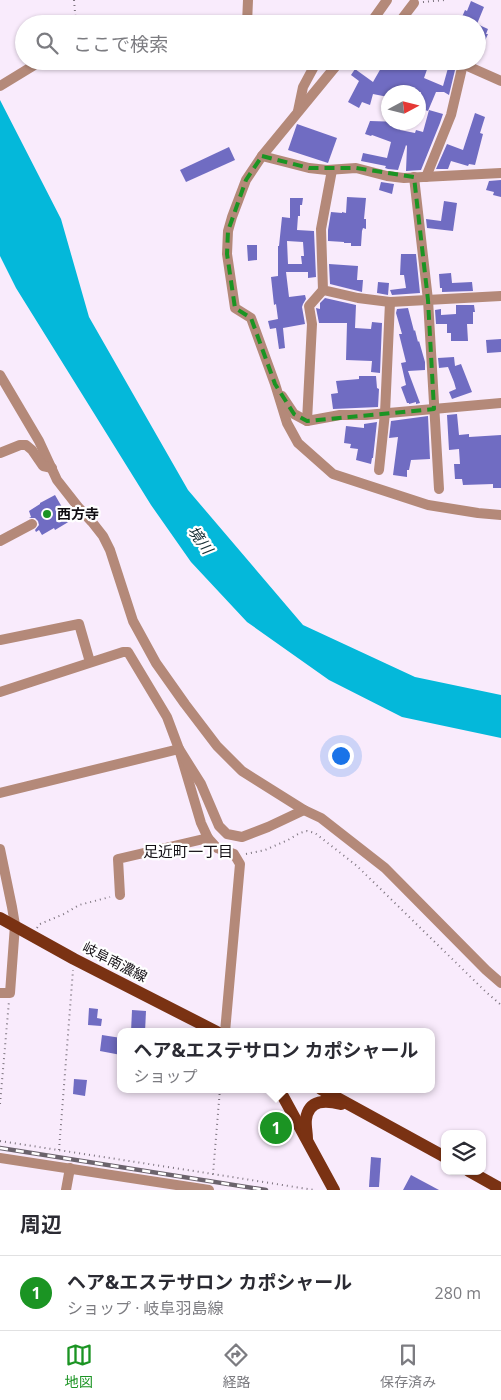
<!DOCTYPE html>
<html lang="ja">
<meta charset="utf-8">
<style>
:root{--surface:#fff;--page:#f2f2f3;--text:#2b2b33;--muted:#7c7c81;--line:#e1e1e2;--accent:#1b9423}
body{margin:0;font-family:"Open Sans","Noto Sans JP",sans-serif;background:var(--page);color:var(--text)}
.controls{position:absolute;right:15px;bottom:15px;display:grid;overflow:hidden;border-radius:10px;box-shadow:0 1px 4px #0004}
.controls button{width:45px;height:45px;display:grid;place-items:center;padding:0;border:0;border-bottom:1px solid var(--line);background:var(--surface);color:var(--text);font:25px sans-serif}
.compass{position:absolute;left:381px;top:85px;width:45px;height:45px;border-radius:50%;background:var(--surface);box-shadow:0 1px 4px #0004;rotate:83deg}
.you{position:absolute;left:340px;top:755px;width:18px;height:18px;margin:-12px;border:4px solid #fff;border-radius:50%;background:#1a73e8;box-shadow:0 0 0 8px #1a73e833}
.badge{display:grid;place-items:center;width:32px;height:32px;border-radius:50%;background:var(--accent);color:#fff;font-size:16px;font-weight:700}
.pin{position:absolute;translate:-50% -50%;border:2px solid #fff;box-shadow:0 1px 5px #0006}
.popup{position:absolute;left:117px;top:1028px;width:318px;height:65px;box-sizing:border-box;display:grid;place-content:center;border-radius:10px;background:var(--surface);filter:drop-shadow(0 1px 4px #0005);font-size:16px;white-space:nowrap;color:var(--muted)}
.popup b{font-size:19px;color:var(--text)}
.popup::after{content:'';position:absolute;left:50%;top:100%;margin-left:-10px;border:10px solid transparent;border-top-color:var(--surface)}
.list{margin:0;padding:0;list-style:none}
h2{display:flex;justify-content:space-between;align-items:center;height:65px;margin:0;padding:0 20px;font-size:21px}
h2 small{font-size:16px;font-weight:400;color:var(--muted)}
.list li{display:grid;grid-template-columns:32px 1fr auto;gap:15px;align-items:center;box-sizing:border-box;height:75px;padding:0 20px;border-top:1px solid var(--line)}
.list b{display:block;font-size:19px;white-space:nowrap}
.list p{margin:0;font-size:16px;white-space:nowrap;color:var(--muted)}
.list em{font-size:16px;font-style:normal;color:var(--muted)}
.icon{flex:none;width:28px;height:28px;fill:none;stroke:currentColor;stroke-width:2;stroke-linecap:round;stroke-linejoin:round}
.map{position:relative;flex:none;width:501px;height:1190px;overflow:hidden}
.search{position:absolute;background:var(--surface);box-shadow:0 1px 4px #0004;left:15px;right:15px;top:15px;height:55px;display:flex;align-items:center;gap:12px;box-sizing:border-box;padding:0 18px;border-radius:28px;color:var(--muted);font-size:19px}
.sheet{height:140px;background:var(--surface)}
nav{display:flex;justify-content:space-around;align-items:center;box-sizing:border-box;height:70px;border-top:1px solid var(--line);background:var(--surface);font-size:14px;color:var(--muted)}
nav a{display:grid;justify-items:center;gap:2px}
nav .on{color:var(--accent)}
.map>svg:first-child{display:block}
.water{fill:#04b8da}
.building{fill:#706cc2;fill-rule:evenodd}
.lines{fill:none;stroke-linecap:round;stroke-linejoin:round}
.path{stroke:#7d747f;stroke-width:2;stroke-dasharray:1 4;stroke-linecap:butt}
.minor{stroke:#b48979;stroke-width:10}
.major{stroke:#7a3213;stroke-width:12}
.rail-casing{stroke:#6b636c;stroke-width:4.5}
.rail{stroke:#fff;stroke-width:2.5;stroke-dasharray:8;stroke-linecap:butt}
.marked{fill:none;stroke:#1b9423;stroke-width:4;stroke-dasharray:10 6;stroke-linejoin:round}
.poi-dot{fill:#1b9423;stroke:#fff;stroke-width:2}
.labels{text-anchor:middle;stroke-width:4.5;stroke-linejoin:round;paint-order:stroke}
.poi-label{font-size:14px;font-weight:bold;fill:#110d12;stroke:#fff;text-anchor:start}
.street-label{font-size:14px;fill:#110d12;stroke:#fff}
.water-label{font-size:15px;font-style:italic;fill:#183036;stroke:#fff}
.neighbourhood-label{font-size:15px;fill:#110d12;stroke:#fff}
</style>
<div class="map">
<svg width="501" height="1190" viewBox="0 0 501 1190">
<rect width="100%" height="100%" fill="#f9ebfc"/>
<path class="water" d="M0 100 61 219 89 317 188 490 303 625 415 677 501 695V738L402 717 329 680 247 622 191 562 151 505 16 288 0 256Z"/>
<g class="building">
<path d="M471 1 484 7 477 24H459L465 10 467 11Z"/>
<path d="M477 24 488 29 486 34H488L477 58Z"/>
<path d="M385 61H430L424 78 443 86 448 68 455 70 449 95 444 92H436L428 111 418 108V101L421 92H388V97L373 94 370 105 362 102 359 108 348 102 359 81 351 75 355 69 373 82Z"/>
<path d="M429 110 443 114 440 123 421 170 406 171 407 146 406 145 398 170 388 169 385 168 386 166 361 161 363 153 387 158 391 142 372 135 371 136 365 134 370 121 402 122 400 130 415 133 416 130 423 132Z"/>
<path d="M475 113 485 117 480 133 483 134 475 165 469 164 468 166 451 161 448 169H436L447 144 463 150Z"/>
<path d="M297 124 337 138 328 163 288 150Z"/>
<path d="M229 147 235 160 186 182 180 170Z"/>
<path d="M501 180V197L493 195 494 192 486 190 489 181Z"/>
<path d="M381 182 394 184 392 194 379 190Z"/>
<path d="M347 197 366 198 364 219H366V229L363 228 362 231 361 246H351V243H344V242L328 241V230L331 212 342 213V212L346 213Z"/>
<path d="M290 198H303L302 205H300V216H298L297 230 314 231 316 277 308 278V272H286L289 297 305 295 306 299 303 304 302 307 305 324 283 328 285 348 279 349 276 328 270 329 268 321 278 319 276 304 274 305 271 277 278 276V246H279L282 217 290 218ZM287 241 303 242 304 256H301L302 264H288Z"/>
<path d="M444 201 457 203 453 231 427 228 426 219 441 221Z"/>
<path d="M247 245H257V260L248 261Z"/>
<path d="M401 254H416L420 293 392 295 390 290 406 288 404 275H400Z"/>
<path d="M329 264 358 266 357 280H363L362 292 330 284Z"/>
<path d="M451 273 452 283 472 282 473 291 442 292V288H440L439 274Z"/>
<path d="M378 282 389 283 388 295 377 293Z"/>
<path d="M325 298 356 305 355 328 371 329 372 322 382 323 380 373 371 372 372 361 346 360 347 323H319L316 308 320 309V303Z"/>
<path d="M456 305H474L475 312H473V324H467L468 341H451V333H447V324H436L435 310 441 309V315L456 314Z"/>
<path d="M408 308 414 331 415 330 418 342 419 341 425 362V370L408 371 420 403 416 404V402L409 404V403H407L401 387 406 385 401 363 406 362 399 334H402L396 313 397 309Z"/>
<path d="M501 339V352L487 353 486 340Z"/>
<path d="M454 357 455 366 461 364 472 392 452 399 449 392 456 389 454 382 448 367 439 368 438 358Z"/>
<path d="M359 376H376L377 388 379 389 378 407 333 409 331 394 338 393 336 381 359 379Z"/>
<path d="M457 414 459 435 469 434V437L501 435V488H493V484L463 485 462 479H455L454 464H460L459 449 449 450 447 415Z"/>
<path d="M428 416 430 459 411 460 409 470H407V477L393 475 398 437 389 438 391 421Z"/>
<path d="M377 422 373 458H372L371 464 356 460 358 449 350 448 351 444 344 443 346 426 364 428V424Z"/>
<path d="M55 495 70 521 55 530 54 528 42 535 39 530 36 532 35 530 39 525 38 521 35 518H29L31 517 29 511 40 504V503Z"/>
<path d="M89 1008 98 1009 97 1018 102 1019 101 1026 88 1025Z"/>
<path d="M132 1010 146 1011 145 1032H131Z"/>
<path d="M102 1035 121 1038V1055L100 1051Z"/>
<path d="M74 1079 87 1080 85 1096 73 1094Z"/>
<path d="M269 1122 286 1124 285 1135 267 1133Z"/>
<path d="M371 1157 381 1158 379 1187H369Z"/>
<path d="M411 1175 439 1190H403Z"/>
</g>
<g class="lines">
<g class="path">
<path d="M74 0 76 24"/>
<path d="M423 2 445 0"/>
<path d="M246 854 265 850 288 840 300 833 307 831 315 833 357 866 485 991 501 1005"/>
<path d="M37 928 40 924 64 914 79 905 110 897"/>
<path d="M220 1089 213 1174 314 1190"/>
<path d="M0 1104 9 1001"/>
<path d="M0 1141 213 1174"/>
<path d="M59 1150 73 970"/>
</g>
<g class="minor">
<path d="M247 24 248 0"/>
<path d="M370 24 387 0"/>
<path d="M398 24 414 3"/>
<path d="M340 61 262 156 246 180 232 217 228 231 227 254 235 308 251 318 275 384 287 423 298 443 333 474 428 505 478 513 501 515"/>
<path d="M456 61 501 81"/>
<path d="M0 86 41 61"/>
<path d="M298 111 303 87 317 61"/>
<path d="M262 156 309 168 327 170 356 168 387 176 404 178 501 173"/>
<path d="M332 170 321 229 323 290 358 298 390 302 501 296"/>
<path d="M414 177 428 300 439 489"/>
<path d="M426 177 451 115 463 64"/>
<path d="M0 375 39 441 57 480 79 508 92 522 103 536 110 550 133 621 156 663 185 704 217 746 242 771 304 810 321 818 385 868 486 970 501 983"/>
<path d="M282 396 294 414 307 421 340 415H366L501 403"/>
<path d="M307 421 312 324 309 306 323 290"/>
<path d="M0 453 20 445H26L32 450 43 466 52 468"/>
<path d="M379 470 385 413 390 302"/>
<path d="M0 541 32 524"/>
<path d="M0 640 79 624 90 662"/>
<path d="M0 692 123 652H128L167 717 179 749 201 823 208 838 217 848 234 854 240 864 225 1032"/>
<path d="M0 793 179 749 201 784 219 826 227 834 242 837 268 827 304 810"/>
<path d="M0 849 12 907 15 925 10 993H0"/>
<path d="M120 895 118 859 208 838"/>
<path d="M0 1158 209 1190"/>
<path d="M66 1190 70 1168"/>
</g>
<g class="major">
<path d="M0 918 74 959 217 1032"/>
<path d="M279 1089 334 1190"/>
<path d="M321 1089 445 1157"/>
<path d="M307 1139C307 1132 305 1125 306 1119 309 1099 326 1100 341 1104"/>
<path d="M469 1171 501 1189"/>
</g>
<defs>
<path id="rail" d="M0 1148 266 1190"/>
</defs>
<use href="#rail" class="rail-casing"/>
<use href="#rail" class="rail"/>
</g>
<path class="marked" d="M262 156 309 168H356L414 177 428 300 434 409 307 421 294 414 275 384 251 318 235 308 227 254 228 231 246 180Z"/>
<circle class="poi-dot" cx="47" cy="514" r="5"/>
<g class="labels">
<g class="poi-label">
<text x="57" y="519">西方寺</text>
</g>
<g class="street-label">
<text transform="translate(115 962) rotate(27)" y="5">岐阜南濃線</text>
</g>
<g class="water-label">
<text transform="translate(200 540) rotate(54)" y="5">境川</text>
</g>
<g class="neighbourhood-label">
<text x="188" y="857">足近町一丁目</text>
</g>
</g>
</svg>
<div class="controls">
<button><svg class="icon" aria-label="layers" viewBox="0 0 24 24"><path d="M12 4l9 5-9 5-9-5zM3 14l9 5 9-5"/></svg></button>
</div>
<svg class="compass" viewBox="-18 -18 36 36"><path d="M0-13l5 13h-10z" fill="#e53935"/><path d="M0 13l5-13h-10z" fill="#7c7c81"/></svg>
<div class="you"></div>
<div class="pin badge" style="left:276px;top:1128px">1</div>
<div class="popup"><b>ヘア&amp;エステサロン カポシャール</b>ショップ</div>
<div class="search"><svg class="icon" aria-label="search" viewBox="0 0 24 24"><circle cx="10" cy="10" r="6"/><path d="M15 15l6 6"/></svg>ここで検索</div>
</div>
<section class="sheet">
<h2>周辺<small></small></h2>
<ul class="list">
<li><span class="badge">1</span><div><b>ヘア&amp;エステサロン カポシャール</b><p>ショップ · 岐阜羽島線</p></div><em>280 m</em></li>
</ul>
</section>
<nav>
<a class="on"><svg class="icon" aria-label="map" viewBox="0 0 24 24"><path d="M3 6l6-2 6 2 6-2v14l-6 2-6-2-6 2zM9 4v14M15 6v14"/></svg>地図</a>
<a><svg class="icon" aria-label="directions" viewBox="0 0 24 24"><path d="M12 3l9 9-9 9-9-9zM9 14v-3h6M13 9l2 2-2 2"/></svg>経路</a>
<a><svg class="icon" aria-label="saved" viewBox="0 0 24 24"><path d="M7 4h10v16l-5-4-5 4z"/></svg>保存済み</a>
</nav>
